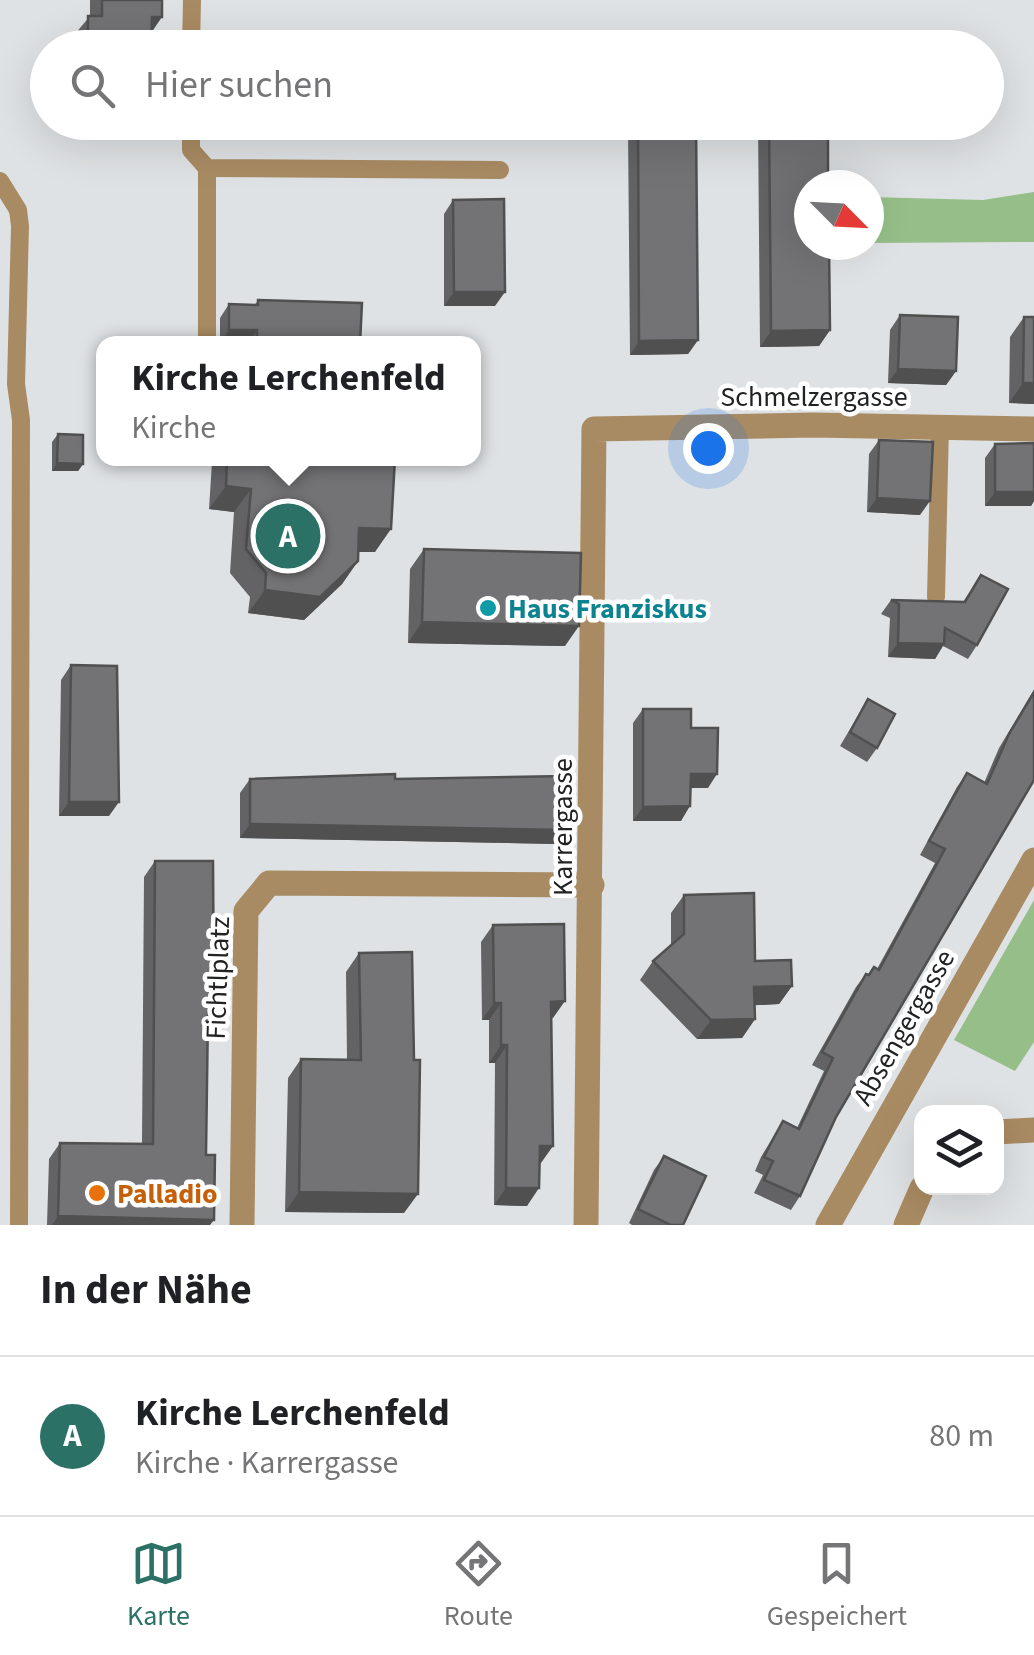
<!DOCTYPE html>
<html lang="de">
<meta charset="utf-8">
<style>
:root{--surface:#fff;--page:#f2f2f2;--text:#202124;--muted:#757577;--line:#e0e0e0;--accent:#2c7165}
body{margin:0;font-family:"Source Sans 3",sans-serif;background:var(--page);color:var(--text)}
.controls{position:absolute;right:30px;bottom:30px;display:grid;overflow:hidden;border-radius:20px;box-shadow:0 10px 40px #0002}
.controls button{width:90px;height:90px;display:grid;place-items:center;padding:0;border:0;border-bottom:2px solid var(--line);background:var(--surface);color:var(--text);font:50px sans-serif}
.compass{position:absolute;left:794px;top:170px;width:90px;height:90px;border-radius:50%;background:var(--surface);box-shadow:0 10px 40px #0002;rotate:114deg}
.you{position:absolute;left:708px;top:448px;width:35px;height:35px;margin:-25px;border:8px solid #fff;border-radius:50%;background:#1a73e8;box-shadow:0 0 0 15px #1a73e833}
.badge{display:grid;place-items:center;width:65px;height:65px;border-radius:50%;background:var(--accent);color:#fff;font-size:32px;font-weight:700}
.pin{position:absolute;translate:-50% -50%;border:5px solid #fff;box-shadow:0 2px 10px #0006}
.popup{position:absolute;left:96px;top:336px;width:385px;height:130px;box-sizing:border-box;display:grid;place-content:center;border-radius:20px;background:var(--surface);filter:drop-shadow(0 2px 8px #0005);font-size:32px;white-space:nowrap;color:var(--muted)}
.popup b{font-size:38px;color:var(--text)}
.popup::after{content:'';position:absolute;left:50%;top:100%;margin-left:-20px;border:20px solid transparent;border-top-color:var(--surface)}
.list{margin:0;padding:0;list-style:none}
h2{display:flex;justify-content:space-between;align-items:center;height:130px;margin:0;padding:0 40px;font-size:42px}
h2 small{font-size:32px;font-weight:400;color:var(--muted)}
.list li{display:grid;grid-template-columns:65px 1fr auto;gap:30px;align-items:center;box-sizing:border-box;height:160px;padding:0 40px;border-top:2px solid var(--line)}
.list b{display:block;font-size:38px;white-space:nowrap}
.list p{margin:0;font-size:32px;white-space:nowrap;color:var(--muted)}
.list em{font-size:32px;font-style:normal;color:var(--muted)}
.icon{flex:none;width:55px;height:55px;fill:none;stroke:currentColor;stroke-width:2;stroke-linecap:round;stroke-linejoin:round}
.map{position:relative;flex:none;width:1034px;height:1225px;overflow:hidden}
.search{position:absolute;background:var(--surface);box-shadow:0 10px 40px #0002;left:30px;right:30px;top:30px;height:110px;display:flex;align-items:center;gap:25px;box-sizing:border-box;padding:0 35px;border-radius:55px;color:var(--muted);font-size:38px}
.sheet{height:290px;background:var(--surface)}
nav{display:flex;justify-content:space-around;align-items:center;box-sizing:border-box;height:140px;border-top:2px solid var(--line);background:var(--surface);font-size:28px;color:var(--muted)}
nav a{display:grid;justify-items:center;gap:5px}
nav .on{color:var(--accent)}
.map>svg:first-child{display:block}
.green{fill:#95be88}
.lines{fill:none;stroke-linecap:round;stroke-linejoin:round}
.lane{stroke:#a98b63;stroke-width:18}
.street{stroke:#a98b63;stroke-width:25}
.wall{fill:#636264}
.shaded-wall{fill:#505051}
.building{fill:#737274;stroke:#505051;stroke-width:2.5}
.culture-dot{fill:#0f9aa8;stroke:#fff;stroke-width:4}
.food-dot{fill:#e8710a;stroke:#fff;stroke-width:4}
.labels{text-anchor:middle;stroke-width:9;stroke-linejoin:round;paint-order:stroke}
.street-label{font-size:28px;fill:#212223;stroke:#fff}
.culture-label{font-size:28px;font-weight:bold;fill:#0d838f;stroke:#fff;text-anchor:start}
.food-label{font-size:28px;font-weight:bold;fill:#c56008;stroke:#fff;text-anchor:start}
</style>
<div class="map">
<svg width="1034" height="1225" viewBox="0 0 1034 1225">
<rect width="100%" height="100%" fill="#dfe2e4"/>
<g class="green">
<path d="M1034 192V242L869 243V197L983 200Z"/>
<path d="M1034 900V1042L1015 1071 954 1040Z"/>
</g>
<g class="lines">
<g class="lane">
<path d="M191 48 192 0"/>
<path d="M191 122V150L207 168 500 170"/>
<path d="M207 168V344"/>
<path d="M0 181 18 210 20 226 16 384 21 420 19 1225"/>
<path d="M936 597 940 426"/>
</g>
<g class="street">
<path d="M996 1132 1034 1130"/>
<path d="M242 1225 246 911 269 883 592 885"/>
<path d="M586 1225 594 429 813 425 1034 429"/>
<path d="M828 1225 1034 860"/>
<path d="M906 1225 922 1188"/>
</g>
</g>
<g class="wall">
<path d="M90 0H162L151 33V48H75V34L90 16Z"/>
<path d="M633 122H696L698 340 688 354 630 355 628 129Z"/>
<path d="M758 122H828L830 330 819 346 760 347Z"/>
<path d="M453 200 495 306H444V214Z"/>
<path d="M258 300 360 344H220V318L229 304 255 305Z"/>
<path d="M900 315 956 371 946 385 888 383 890 330Z"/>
<path d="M1024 317 1034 404 1009 403 1010 337Z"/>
<path d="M58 434 83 464 78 471H52V442Z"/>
<path d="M879 440 920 515 867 512 869 454Z"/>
<path d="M1034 443V501L1031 506H985V458L995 444Z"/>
<path d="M214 458H395L375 552H359L358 561 342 584 304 620 248 613 250 597 230 573 234 512 209 509 212 462Z"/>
<path d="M424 549 565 646 408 643 410 569Z"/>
<path d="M981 575 977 645 968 659 943 646 935 659 888 657 890 618 881 614 891 600 963 602Z"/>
<path d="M71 665 109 816H59L61 680Z"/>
<path d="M1034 690V780L836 1117 800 1196 791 1210 754 1193 763 1175 755 1171 761 1157 783 1121 797 1128 824 1071 812 1065 856 987 866 974 868 975 877 969 935 863 920 855 957 787 967 773 984 783 999 748Z"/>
<path d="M868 699 877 748 867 762 840 746Z"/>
<path d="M643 709 691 728 708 788H691L681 821H633V723Z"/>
<path d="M250 779H395L567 830 557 844 240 838V793Z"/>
<path d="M155 861 214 1013 208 1022 206 1155 210 1225H47L49 1159 60 1143 142 1144 144 877Z"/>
<path d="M684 895 755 961 792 986 779 1004 755 1005V1019L742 1038 697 1039 640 980 653 961 671 946V913Z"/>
<path d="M493 925 553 1018H551L553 1146 539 1163 527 1206 494 1205 495 1063H489V1020H482L481 942Z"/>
<path d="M359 953 404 1213 285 1212 288 1078 301 1059H347L346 972Z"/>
<path d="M664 1156 683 1225H632L629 1223 654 1170Z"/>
</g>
<g class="shaded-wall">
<path d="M152 17H162L149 36Z"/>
<path d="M254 122H347L343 129 251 128Z"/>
<path d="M407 122H500L496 129 403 128Z"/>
<path d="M454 292H505L495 306H444Z"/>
<path d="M229 330H257L248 344H220Z"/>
<path d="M830 330 819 346 760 347 771 331Z"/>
<path d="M698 340 688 354 630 355 639 341Z"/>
<path d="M898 369 956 371 946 385 888 383Z"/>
<path d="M1023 383H1034V404L1009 403Z"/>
<path d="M57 463 83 464 78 471H52Z"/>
<path d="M226 486 251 489 234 512 209 509Z"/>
<path d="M995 492H1034V501L1031 506H985Z"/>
<path d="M877 498 930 501 920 515 867 512Z"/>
<path d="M359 528 391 529 375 552H343Z"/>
<path d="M358 561 342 584 304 620 248 613 265 590Z"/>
<path d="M422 622 579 626 565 646 408 643Z"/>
<path d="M898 643 944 644 935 659 888 657Z"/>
<path d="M691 774H717L708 788H681Z"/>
<path d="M69 802H119L109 816H59Z"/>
<path d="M690 806 681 821H633L643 807Z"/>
<path d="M250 824 567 830 557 844 240 838Z"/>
<path d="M792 986 779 1004 741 1006 754 987Z"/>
<path d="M565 1001 553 1018 539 1019 551 1002Z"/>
<path d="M494 1003H501L489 1020H482Z"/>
<path d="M755 1019 742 1038 697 1039 711 1020Z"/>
<path d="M501 1045H507L495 1063H489Z"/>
<path d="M540 1146H553L541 1163H528Z"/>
<path d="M506 1188H539L527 1206 494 1205Z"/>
<path d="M299 1192 418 1194 404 1213 285 1212Z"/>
<path d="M58 1216 214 1220 210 1225H52Z"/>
</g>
<g class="building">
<path d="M102 0H162V17H152L151 48H88V16H102Z"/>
<path d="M638 122H696L698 340 639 341Z"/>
<path d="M769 122H828V185H809V245H829L830 330 771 331Z"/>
<path d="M504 199 505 292H454L453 200Z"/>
<path d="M258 300 362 303 360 344H257V330H229V304L258 305Z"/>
<path d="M900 315 958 317 956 371 898 369Z"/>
<path d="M1024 317H1034V383H1023Z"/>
<path d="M58 434 83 435V464L57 463Z"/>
<path d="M879 440 933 442 930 501 877 498Z"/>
<path d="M1034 443V492H995V444Z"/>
<path d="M227 458H395L391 529 359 528 358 561 320 597 265 590 266 573 246 549 251 489 226 486Z"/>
<path d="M424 549 581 553 579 626 422 622Z"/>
<path d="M981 575 1008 589 977 645 945 628 944 644 898 643 899 604 891 600 965 602Z"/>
<path d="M71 665 117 666 119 802H69Z"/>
<path d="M1034 692V780L836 1117 800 1196 764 1180 773 1161 764 1157 771 1143 783 1121 799 1129 833 1058 822 1052 866 974 869 975 874 967 879 970 945 849 929 841 967 773 987 784 1009 734Z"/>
<path d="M868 699 895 714 877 748 850 732Z"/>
<path d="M643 709H691V728H718L717 774H691L690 806 643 807Z"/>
<path d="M395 774V779L566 776 567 830 250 824V779Z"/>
<path d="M155 861H213L214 1013H208L206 1155H215L214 1220 58 1216 60 1143 153 1144Z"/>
<path d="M754 893 755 961 791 960 792 986 754 987 755 1019 711 1020 653 961 684 934V895Z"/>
<path d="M564 924 565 1001 551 1002 553 1146H540L539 1188H506L507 1045H501V1003H494L493 925Z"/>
<path d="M412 952 414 1060H420L418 1194 299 1192 301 1059 361 1060 359 953Z"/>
<path d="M664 1156 706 1176 683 1225H671L638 1209Z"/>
</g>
<circle class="culture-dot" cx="488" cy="608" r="10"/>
<circle class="food-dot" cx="97" cy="1193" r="10"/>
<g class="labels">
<g class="street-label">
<text x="814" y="406">Schmelzergasse</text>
<text transform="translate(562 827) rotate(-90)" y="10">Karrergasse</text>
<text transform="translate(217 978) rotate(-88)" y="10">Fichtlplatz</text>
<text transform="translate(903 1027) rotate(-60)" y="10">Absengergasse</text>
</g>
<g class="culture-label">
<text x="508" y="618">Haus Franziskus</text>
</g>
<g class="food-label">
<text x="117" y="1203">Palladio</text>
</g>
</g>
</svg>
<div class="controls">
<button><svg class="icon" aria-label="layers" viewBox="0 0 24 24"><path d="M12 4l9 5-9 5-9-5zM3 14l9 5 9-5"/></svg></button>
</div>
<svg class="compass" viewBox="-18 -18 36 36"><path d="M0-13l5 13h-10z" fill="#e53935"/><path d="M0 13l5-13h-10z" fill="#757577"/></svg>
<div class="you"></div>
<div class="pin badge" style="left:288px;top:536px">A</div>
<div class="popup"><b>Kirche Lerchenfeld</b>Kirche</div>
<div class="search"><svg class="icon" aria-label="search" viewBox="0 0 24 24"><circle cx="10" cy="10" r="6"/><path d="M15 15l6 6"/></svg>Hier suchen</div>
</div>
<section class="sheet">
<h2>In der Nähe<small></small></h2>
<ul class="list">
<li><span class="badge">A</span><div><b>Kirche Lerchenfeld</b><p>Kirche · Karrergasse</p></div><em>80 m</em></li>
</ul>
</section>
<nav>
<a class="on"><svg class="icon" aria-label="map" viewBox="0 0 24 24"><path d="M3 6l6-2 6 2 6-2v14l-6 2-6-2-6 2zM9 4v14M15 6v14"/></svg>Karte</a>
<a><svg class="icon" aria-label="directions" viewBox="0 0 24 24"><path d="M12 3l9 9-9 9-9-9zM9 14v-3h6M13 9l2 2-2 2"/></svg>Route</a>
<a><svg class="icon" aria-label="saved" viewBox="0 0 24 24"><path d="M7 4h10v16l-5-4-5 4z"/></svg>Gespeichert</a>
</nav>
